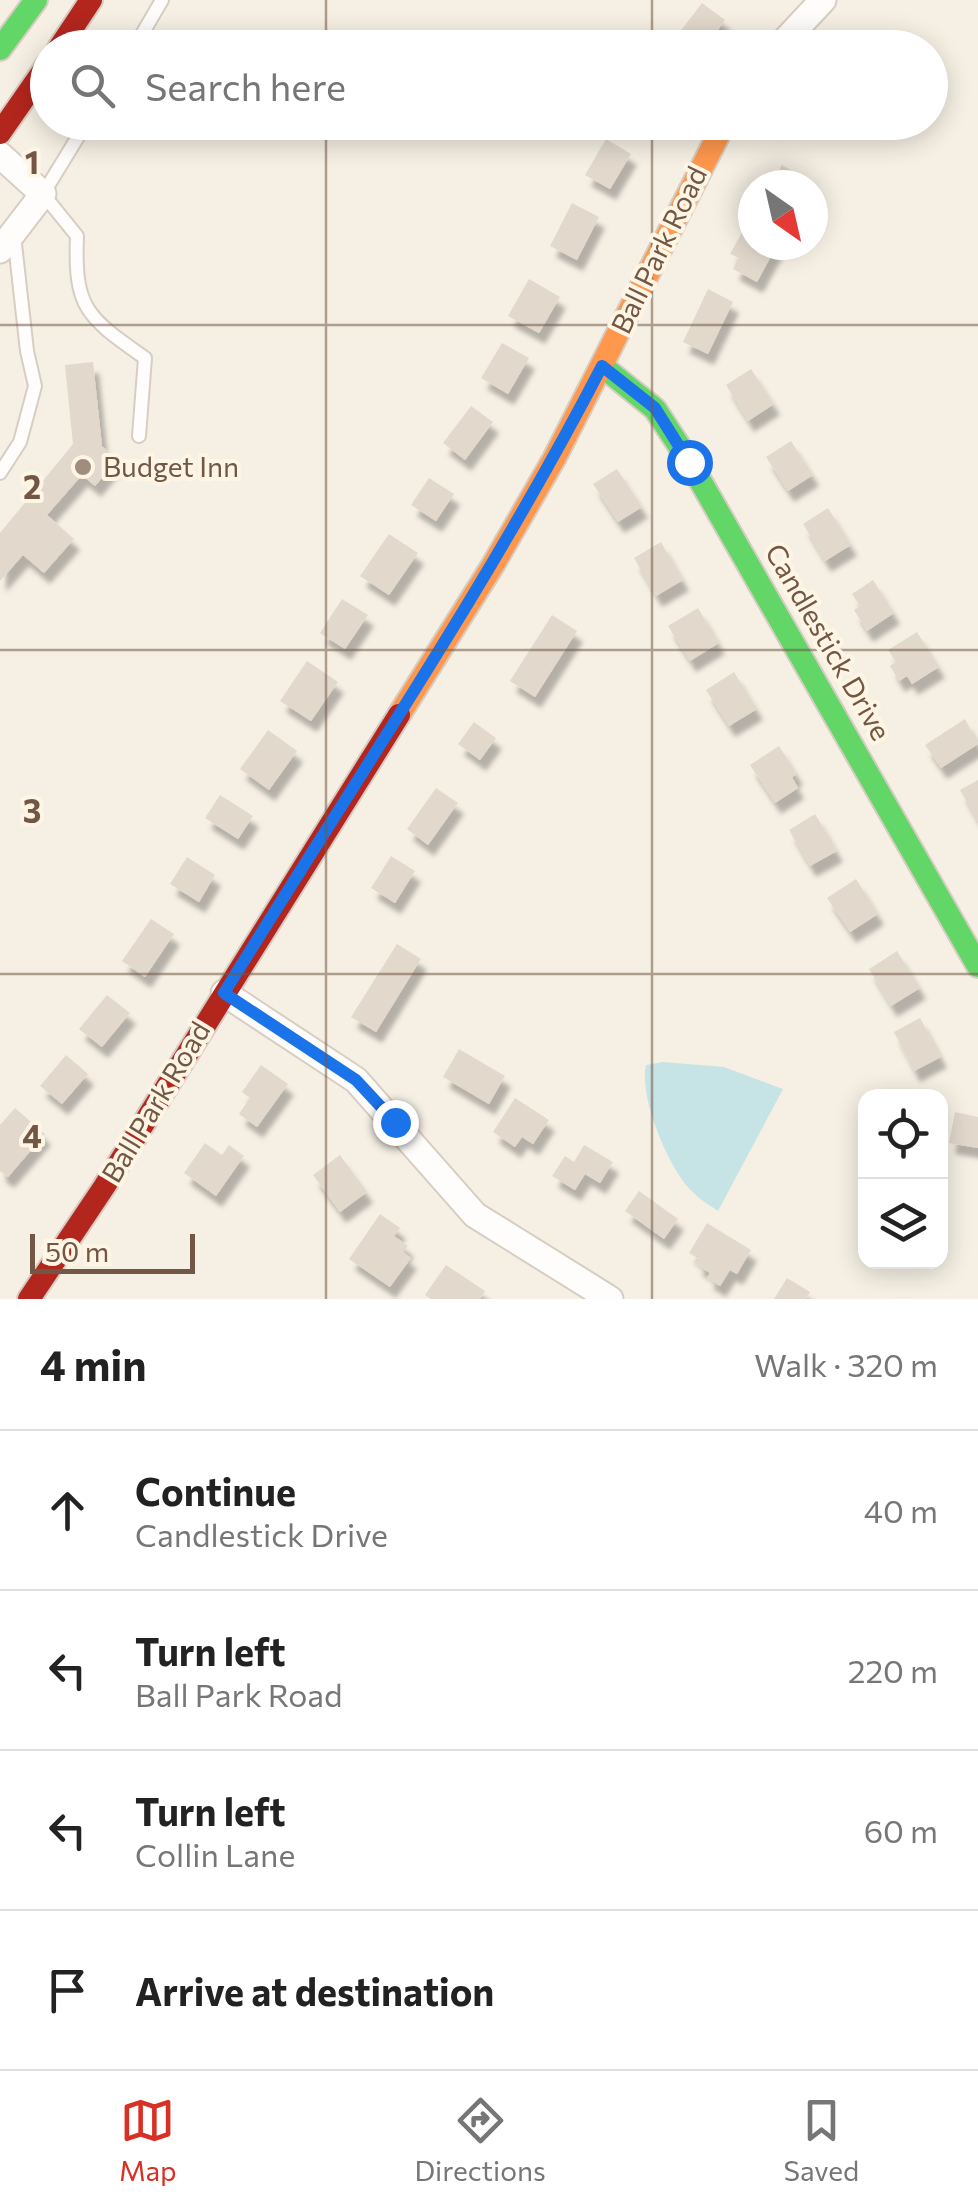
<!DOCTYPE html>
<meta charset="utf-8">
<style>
:root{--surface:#fff;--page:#f6f6f6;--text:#222;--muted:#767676;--line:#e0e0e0;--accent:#d93025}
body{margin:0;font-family:Commissioner,sans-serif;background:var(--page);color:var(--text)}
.controls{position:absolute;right:30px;bottom:30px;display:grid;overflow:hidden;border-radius:20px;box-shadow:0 5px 25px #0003}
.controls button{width:90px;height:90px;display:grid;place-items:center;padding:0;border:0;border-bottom:2px solid var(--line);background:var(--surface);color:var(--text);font:50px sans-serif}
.compass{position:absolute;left:738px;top:170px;width:90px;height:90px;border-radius:50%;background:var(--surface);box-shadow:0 5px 25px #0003;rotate:146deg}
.scale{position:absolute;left:30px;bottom:25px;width:165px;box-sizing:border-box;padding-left:10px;border:5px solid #735745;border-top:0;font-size:28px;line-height:35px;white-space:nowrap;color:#735745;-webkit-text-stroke:8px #fff5e4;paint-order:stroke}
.stop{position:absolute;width:30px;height:30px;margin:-22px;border:8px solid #1a73e8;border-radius:50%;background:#fff}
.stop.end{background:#1a73e8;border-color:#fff;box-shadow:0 2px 10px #0008}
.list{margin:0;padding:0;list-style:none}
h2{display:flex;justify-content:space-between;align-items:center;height:130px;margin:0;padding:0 40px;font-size:42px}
h2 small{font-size:32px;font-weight:400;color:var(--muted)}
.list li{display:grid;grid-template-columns:65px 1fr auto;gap:30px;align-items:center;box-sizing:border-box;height:160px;padding:0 40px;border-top:2px solid var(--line)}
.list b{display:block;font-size:38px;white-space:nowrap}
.list p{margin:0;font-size:32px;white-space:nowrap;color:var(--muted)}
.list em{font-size:32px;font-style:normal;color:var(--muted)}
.icon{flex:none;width:55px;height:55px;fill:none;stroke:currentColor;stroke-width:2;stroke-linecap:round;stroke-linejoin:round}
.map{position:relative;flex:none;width:978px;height:1299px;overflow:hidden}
.search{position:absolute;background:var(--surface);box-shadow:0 5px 25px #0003;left:30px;right:30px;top:30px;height:110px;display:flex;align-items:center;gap:25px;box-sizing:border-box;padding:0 35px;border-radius:55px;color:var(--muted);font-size:38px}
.sheet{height:770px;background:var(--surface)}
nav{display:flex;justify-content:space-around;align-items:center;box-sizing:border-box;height:140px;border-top:2px solid var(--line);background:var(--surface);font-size:28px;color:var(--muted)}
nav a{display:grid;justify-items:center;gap:5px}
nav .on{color:var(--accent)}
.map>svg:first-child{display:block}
.water{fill:#c6e3e5}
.building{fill:#e2d8cc;filter:url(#shadow)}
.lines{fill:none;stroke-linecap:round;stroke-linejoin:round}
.lane-casing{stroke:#d7cdc3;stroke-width:16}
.street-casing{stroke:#d7cdc3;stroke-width:29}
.fast-casing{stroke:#d6ccc1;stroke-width:26}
.slow-casing{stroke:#d6ccc1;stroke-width:26}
.jam-casing{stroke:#d6ccc1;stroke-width:26}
.lane{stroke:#fefdfb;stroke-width:12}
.street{stroke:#fefdfb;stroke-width:25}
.fast{stroke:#63d668;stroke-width:22}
.slow{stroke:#ff974d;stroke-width:22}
.jam{stroke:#b3261e;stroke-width:22}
.route{stroke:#1a73e8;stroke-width:12}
.grid{fill:none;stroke:#735745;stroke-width:2.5;stroke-opacity:0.55}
.poi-dot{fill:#a18d7d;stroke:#fff5e4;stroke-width:4}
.labels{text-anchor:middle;stroke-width:8;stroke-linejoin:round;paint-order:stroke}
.street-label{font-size:28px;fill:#735745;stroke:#fff5e4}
.poi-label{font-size:28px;fill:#735745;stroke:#fff5e4;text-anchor:start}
.grid-label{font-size:32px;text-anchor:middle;font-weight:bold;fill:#735745;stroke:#fff5e4;stroke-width:8;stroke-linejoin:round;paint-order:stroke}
</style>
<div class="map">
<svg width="978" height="1299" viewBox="0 0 978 1299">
<defs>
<filter id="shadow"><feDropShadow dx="6" dy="11" stdDeviation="2.5" flood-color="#0004"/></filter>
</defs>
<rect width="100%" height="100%" fill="#f6f0e4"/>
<path class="water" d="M663 1062 724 1067 783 1089 718 1211C706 1203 695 1196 686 1185 666 1160 639 1097 646 1065Z"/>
<g class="building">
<path d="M702 3 725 20 705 48H690L676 37Z"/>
<path d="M606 139 631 154 610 189 585 175Z"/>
<path d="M782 165 810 181 808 185H770Z"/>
<path d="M572 203 599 217 577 260 550 246Z"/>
<path d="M745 227 753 231V245H777L757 282 733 269 739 258 730 254Z"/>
<path d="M529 279 560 297 539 333 508 316Z"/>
<path d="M708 289 733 302 708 354 683 342Z"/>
<path d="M502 343 529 358 508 394 481 378Z"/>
<path d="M93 362 102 446 117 460 95 486 82 475 47 515 74 539 44 573 23 555 0 581V533L73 444 65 365Z"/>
<path d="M751 369 774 404 748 421 726 385Z"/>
<path d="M471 406 493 422 465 460 443 443Z"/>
<path d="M791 441 813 475 788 491 766 457Z"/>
<path d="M617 469 642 507 618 522 593 484Z"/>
<path d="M429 478 454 494 436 521 411 505Z"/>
<path d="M828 508 851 545 825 561 803 524Z"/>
<path d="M389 534 418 553 389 595 360 576Z"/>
<path d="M661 542 683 580 656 596 634 558Z"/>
<path d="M873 580 894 613 867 631 854 610 860 606 852 594Z"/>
<path d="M342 599 368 615 345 649 320 633Z"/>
<path d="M698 608 719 643 690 661 668 626Z"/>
<path d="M552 615 577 631 535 697 510 681Z"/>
<path d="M917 632 939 667 912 684 907 676 899 681 890 666 896 662 888 650Z"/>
<path d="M307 661 338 682 311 721 280 701Z"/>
<path d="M734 672 757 709 729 726 706 690Z"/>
<path d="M965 719 978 744 941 768 925 745Z"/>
<path d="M474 722 496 738 480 760 458 744Z"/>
<path d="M268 730 297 751 269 790 240 769Z"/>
<path d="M779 746 797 774 792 777 798 788 775 803 750 765Z"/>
<path d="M978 780V821L960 790Z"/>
<path d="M436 788 458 803 428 845 407 829Z"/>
<path d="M220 795 253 816 238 839 205 818Z"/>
<path d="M815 814 837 851 810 866 789 830Z"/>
<path d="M391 856 415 871 395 903 371 888Z"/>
<path d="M187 857 215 875 199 902 170 884Z"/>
<path d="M856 879 878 914 850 932 827 898Z"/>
<path d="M151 919 174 934 145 977 122 961Z"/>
<path d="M397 944 421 959 376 1032 351 1017Z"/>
<path d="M897 951 920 988 891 1006 869 969Z"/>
<path d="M107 995 130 1013 102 1047 79 1029Z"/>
<path d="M920 1018 941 1057 914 1071 894 1032Z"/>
<path d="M459 1049 505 1076 489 1104 443 1077Z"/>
<path d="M66 1055 88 1074 62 1104 40 1086Z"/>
<path d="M261 1065 288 1084 257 1127 239 1114 250 1098 242 1092Z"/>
<path d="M515 1098 549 1120 533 1144 522 1137 515 1147 493 1132Z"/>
<path d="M15 1108 45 1134 8 1177 0 1171V1125Z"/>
<path d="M955 1112 978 1117V1148L949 1143Z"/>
<path d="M205 1143 222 1155 229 1145 244 1156 216 1196 184 1173Z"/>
<path d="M584 1145 613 1162 600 1183 585 1174 575 1190 552 1176 565 1156 574 1162Z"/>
<path d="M340 1155 367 1192 340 1212 313 1175Z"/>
<path d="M639 1191 678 1219 664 1239 625 1211Z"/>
<path d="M380 1214 400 1228 394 1236 408 1246 403 1252 411 1258 390 1287 349 1259Z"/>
<path d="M707 1223 751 1250 737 1274 730 1270 720 1286 707 1278 710 1273 696 1264 699 1259 689 1253Z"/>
<path d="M446 1265 485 1291 480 1299H431L425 1295Z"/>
<path d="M787 1278 810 1292 806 1299H774Z"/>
</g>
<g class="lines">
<defs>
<g id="lane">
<path d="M134 48 162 0"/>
<path d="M87 122 43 194 77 236C74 309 87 317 145 358L139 436"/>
<path d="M0 473 20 442 35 386 27 351 14 235"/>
</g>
<g id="street">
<path d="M778 48 823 0"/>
<path d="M0 155 43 194 0 250"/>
<path d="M224 993 356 1080 475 1215 610 1299"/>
</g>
<g id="fast">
<path d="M0 49 36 0"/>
<path d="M602 366 655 409 689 461 978 966"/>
</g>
<path id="slow" d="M399 715 493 565 554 459 725 122"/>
<g id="jam">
<path d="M59 48 91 0"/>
<path d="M0 133 48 64"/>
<path d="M29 1299 104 1187 399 715"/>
</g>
</defs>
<use href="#lane" class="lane-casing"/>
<use href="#street" class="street-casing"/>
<use href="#fast" class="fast-casing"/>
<use href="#slow" class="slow-casing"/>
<use href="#jam" class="jam-casing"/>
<use href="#lane" class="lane"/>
<use href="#street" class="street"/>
<use href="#fast" class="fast"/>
<use href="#slow" class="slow"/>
<use href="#jam" class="jam"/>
</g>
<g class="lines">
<path class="route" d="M395 1122 356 1080 224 993C352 785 490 583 602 366L655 408 689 462"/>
</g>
<path class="grid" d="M326 0V48M652 0V48M326 122V1299M652 122V1299M0 325H978M0 650H978M0 974H978"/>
<circle class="poi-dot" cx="83" cy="467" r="10"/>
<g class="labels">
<g class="street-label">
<text transform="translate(659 250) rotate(-64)" y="10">Ball Park Road</text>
<text transform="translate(828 642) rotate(60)" y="10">Candlestick Drive</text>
<text transform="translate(156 1102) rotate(-59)" y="10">Ball Park Road</text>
</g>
<g class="poi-label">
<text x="103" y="477">Budget Inn</text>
</g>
</g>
<g class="grid-label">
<text x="32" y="174">1</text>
<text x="32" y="499">2</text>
<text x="32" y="823">3</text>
<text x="32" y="1148">4</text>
</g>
</svg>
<div class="controls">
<button><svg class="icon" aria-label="locate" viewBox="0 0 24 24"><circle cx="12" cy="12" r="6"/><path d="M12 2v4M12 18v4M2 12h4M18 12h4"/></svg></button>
<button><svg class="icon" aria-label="layers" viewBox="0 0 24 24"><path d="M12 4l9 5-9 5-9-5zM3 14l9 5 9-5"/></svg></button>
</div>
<svg class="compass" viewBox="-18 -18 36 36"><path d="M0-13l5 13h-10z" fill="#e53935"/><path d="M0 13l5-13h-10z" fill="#767676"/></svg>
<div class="scale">50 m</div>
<div class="stop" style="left:689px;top:462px"></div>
<div class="stop end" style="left:395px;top:1122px"></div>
<div class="search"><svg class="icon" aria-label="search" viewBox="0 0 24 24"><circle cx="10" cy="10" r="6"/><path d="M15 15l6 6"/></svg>Search here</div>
</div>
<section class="sheet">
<h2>4 min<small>Walk · 320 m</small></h2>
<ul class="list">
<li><svg class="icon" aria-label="ahead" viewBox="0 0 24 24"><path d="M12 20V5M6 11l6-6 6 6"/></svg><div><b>Continue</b><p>Candlestick Drive</p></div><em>40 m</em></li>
<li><svg class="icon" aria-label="left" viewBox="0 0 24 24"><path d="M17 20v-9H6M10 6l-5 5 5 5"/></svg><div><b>Turn left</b><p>Ball Park Road</p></div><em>220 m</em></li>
<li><svg class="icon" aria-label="left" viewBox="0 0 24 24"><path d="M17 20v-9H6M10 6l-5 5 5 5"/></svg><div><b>Turn left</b><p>Collin Lane</p></div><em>60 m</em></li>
<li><svg class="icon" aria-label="arrive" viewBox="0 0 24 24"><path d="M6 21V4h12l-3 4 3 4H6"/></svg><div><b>Arrive at destination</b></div></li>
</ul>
</section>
<nav>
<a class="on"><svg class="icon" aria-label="map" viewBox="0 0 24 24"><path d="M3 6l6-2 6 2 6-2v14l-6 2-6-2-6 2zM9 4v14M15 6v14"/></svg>Map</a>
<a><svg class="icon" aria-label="directions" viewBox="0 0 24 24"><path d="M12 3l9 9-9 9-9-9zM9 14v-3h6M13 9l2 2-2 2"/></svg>Directions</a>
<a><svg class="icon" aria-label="saved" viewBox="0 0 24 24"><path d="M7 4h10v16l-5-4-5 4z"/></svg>Saved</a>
</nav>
